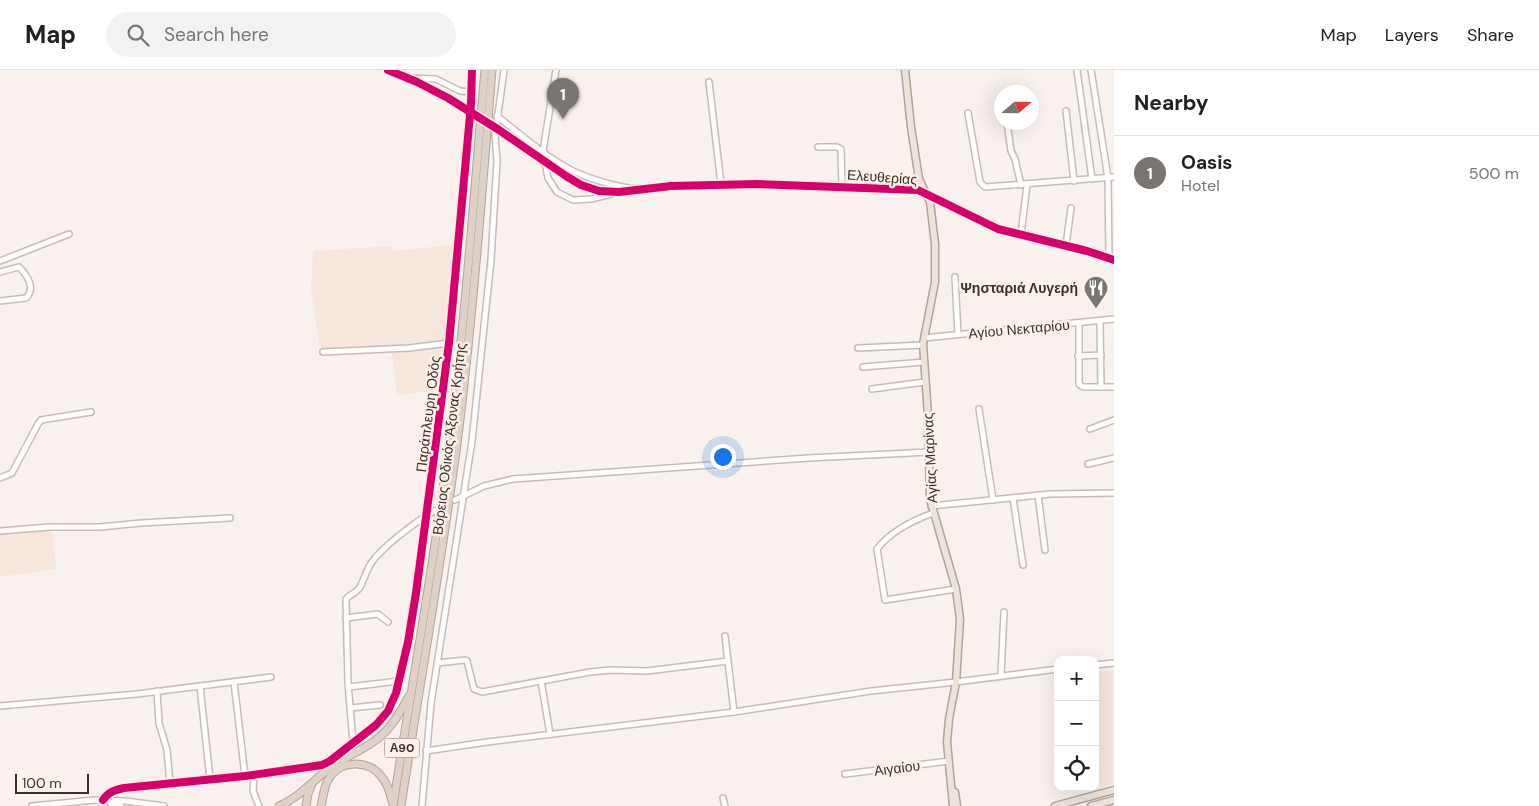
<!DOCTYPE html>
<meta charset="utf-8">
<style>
:root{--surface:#fff;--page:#f2f2f2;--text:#222;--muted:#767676;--line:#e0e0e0;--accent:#7b7571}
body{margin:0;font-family:"DM Sans",sans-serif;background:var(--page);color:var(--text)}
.controls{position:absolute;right:15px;bottom:15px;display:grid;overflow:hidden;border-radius:10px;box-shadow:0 5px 20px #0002}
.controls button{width:45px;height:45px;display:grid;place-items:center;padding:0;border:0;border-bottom:1px solid var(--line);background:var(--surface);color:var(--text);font:25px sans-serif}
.compass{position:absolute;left:994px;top:15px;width:45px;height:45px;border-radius:50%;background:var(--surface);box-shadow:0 5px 20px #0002;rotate:70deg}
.scale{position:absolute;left:15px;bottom:12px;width:74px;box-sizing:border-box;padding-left:5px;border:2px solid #38322e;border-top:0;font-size:14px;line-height:18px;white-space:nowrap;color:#38322e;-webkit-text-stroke:4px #fdf0e8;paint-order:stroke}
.you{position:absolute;left:722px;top:386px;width:18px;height:18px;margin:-12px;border:4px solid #fff;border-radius:50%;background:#1a73e8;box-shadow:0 0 0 8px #1a73e833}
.badge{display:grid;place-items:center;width:32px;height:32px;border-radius:50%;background:var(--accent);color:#fff;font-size:16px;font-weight:700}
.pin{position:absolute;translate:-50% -41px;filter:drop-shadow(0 1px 2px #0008)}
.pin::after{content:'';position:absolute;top:26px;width:18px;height:15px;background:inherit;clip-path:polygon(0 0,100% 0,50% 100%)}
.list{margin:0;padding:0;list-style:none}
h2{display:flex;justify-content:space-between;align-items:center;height:65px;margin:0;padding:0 20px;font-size:21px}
h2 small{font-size:16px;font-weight:400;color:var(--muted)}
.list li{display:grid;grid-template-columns:32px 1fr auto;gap:15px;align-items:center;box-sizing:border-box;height:75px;padding:0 20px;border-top:1px solid var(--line)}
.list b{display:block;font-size:19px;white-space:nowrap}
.list p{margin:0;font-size:16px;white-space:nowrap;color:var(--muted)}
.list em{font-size:16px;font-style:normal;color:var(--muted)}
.icon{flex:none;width:28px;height:28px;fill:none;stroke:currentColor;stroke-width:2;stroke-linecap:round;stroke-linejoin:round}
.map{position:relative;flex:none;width:1114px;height:736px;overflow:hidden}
header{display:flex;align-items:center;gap:30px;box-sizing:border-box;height:70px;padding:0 25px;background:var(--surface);border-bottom:1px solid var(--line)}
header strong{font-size:24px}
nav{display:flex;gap:28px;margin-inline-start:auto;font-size:18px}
.search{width:350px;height:45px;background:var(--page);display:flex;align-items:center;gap:12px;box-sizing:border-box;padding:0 18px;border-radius:28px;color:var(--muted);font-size:19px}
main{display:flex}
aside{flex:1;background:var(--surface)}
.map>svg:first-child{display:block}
.built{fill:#f6e6dc}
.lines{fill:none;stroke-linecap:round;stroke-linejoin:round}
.minor-casing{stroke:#c4bebb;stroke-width:8}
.major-casing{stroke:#b4a397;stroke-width:9}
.highway-casing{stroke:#b4a397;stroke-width:9}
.minor{stroke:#fefdfc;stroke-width:5}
.major{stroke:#ebe3dc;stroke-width:6}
.highway{stroke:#ded1c7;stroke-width:7}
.minor-bridge-casing{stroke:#c4bebb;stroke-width:8;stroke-linecap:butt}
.minor-bridge{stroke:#fefdfc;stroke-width:5}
.cycleway-casing{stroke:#fdf0e8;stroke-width:11}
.cycleway{stroke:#d6006c;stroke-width:8}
.labels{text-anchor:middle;stroke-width:5;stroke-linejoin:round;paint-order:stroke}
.shield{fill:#fdf0e8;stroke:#736b66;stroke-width:1}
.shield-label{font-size:12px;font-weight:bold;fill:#38322e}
.street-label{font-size:14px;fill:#38322e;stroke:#fdf0e8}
.poi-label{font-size:14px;font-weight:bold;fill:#38322e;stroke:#fdf0e8;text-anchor:end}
</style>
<header>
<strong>Map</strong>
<div class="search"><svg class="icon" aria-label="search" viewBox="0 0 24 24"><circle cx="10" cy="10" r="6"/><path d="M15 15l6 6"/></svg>Search here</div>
<nav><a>Map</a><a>Layers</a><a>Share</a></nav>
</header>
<main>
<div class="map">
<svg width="1114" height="736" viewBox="0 0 1114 736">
<rect width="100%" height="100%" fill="#f8f1ed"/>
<g class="built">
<path d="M452 175 446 271 440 320 397 325 391 275 328 281 322 278 319 273 311 218 313 181 390 176 393 181Z"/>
<path d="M50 457 53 466 56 499 0 507V461Z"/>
<path d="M1114 600V714L1100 718 1095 702V602Z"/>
</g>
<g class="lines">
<defs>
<g id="minor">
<path d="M388 0 426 16"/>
<path d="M556 0 543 81 548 108 557 122 573 130 591 129 612 124"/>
<path d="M1077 0 1092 109"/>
<path d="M1091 0 1108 108 1109 188"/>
<path d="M408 8 436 9 460 21 471 22"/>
<path d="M709 12 721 114"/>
<path d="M1066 41 1074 111"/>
<path d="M968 43 980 112 985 117 1114 107"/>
<path d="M497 46C521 65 546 87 573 101 592 110 612 115 633 119"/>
<path d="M1007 52 1011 81 1015 89 1021 115"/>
<path d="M818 77H837L841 79 842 117"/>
<path d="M566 106 590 118 609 122 636 121 671 116 721 114H757L918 120 998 159 1087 181 1114 190"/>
<path d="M1021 164 1027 115"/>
<path d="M1066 175 1071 138"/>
<path d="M0 191 69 164"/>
<path d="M0 202 19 197C27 205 36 218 26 228L0 231"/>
<path d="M955 207 958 264"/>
<path d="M1100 251 1101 317"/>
<path d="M1079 253V314L1083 317H1114"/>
<path d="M924 268 1114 249"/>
<path d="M858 278 923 275"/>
<path d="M323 282 409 278 449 273"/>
<path d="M1078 286 1101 285"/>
<path d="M863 297 924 292"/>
<path d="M872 319 925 312"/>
<path d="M979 339 993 430"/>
<path d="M1090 359 1114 350"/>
<path d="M1088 394 1114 388"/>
<path d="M0 408 12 403 38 354 41 350 91 342"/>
<path d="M1038 425 1045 480"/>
<path d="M1013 428 1023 495"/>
<path d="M455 430 484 416 513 409 809 388 929 382"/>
<path d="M931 436 1050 424 1114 423"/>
<path d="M933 443C914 450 890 462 877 479L885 530 956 519"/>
<path d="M0 461 50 457H100L141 453 230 448"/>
<path d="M346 548 378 544 388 552"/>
<path d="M725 566 734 642"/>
<path d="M437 593 465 590 467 591 474 619 482 622 590 602 611 600 647 601 728 591"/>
<path d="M1095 595 1114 593"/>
<path d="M1001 605 1004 542"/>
<path d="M541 611 550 664"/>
<path d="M234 612 245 706"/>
<path d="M200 616 210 709"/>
<path d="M349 617 399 611"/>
<path d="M157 621 159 653 167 680 170 713"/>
<path d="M0 636 137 624 271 607"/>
<path d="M350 638 380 635"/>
<path d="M353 672 348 613 346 529C350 524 357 523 360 517 364 510 366 502 370 495 380 478 418 450 436 440"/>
<path d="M426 681 487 672 734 642 871 621 956 612 1058 599"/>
<path d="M845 704 949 691"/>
<path d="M254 705 253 721 259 736"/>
<path d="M723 728 725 736"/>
<path d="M103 730C108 722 115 720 124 718L245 706 322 695 330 691 376 655 388 641 396 623 408 572 416 523 449 273 471 34 472 0"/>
<path d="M110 733 121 736"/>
<path d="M32 736 95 730 125 731 164 736"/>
<path d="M422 736 431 633 472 371 491 190 497 91 495 66 504 0"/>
</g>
<g id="major">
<path d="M905 0 911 57 919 109 930 132 935 174V212L923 274 928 345 930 429 956 519 960 549 956 612 949 649 947 672 953 736"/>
<path d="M955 722 957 736"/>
<path d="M1055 736 1114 720"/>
<path d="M1091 736 1114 730"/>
</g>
<g id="highway">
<path d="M279 736C298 728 312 712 328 699 343 688 362 681 377 669 392 658 400 642 409 626"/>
<path d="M306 736 308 724 311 716"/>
<path d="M321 736C323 728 324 717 328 710 339 690 368 689 381 706 387 713 390 722 392 731"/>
<path d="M393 736C412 613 435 490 450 366 466 244 474 122 485 0"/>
<path d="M401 736C420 613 442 490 458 366 473 244 482 122 492 0"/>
</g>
</defs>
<use href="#minor" class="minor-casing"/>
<use href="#major" class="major-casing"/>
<use href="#highway" class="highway-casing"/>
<use href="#minor" class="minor"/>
<use href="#major" class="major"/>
<use href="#highway" class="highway"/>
<defs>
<path id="minor-bridge" d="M426 16 473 43 566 106"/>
</defs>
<use href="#minor-bridge" class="minor-bridge-casing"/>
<use href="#minor-bridge" class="minor-bridge"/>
<defs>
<g id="cycleway">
<path d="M388 0 417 12 448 28 499 60 566 106 581 115 599 121 619 122 671 116 757 114 918 120 998 159 1087 181 1114 190"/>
<path d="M103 730C108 722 115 720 124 718L245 706 322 695 330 691 376 655 388 641 396 623 408 572 416 523 449 273 471 34 472 0"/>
</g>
</defs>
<use href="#cycleway" class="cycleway-casing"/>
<use href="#cycleway" class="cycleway"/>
</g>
<defs>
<symbol id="restaurant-pin" viewBox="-11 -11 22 30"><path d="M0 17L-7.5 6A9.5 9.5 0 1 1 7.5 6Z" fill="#7b7571" stroke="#fdf0e8"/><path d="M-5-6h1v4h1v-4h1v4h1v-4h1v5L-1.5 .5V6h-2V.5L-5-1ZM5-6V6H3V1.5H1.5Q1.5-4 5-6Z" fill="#fff"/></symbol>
</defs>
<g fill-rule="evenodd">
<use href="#restaurant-pin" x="1082" y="204" width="28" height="38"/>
</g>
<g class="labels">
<rect class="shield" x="384.5" y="668.5" width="35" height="19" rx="4"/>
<g class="shield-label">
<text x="402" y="682">Α90</text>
</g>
<g class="street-label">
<text transform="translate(882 107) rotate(4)" y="5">Ελευθερίας</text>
<text transform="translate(1019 259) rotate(-5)" y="5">Αγίου Νεκταρίου</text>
<text transform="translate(428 344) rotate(-83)" y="5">Παράπλευρη Οδός</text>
<text transform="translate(449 369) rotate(-83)" y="5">Βόρειος Οδικός Άξονας Κρήτης</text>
<text transform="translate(930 388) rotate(-93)" y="5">Αγίας Μαρίνας</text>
<text transform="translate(897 698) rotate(-7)" y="5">Αιγαίου</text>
</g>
<g class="poi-label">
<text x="1078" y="223">Ψησταριά Λυγερή</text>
</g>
</g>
</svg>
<div class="controls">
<button>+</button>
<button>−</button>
<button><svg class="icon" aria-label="locate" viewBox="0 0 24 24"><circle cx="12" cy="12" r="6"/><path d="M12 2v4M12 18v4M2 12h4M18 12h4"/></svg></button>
</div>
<svg class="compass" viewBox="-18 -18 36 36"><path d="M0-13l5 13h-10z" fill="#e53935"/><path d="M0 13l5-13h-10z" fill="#767676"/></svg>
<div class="scale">100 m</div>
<div class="you"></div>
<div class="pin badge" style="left:563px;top:49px">1</div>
</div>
<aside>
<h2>Nearby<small></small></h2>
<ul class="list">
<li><span class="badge">1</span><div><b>Oasis</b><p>Hotel</p></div><em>500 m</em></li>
</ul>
</aside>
</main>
